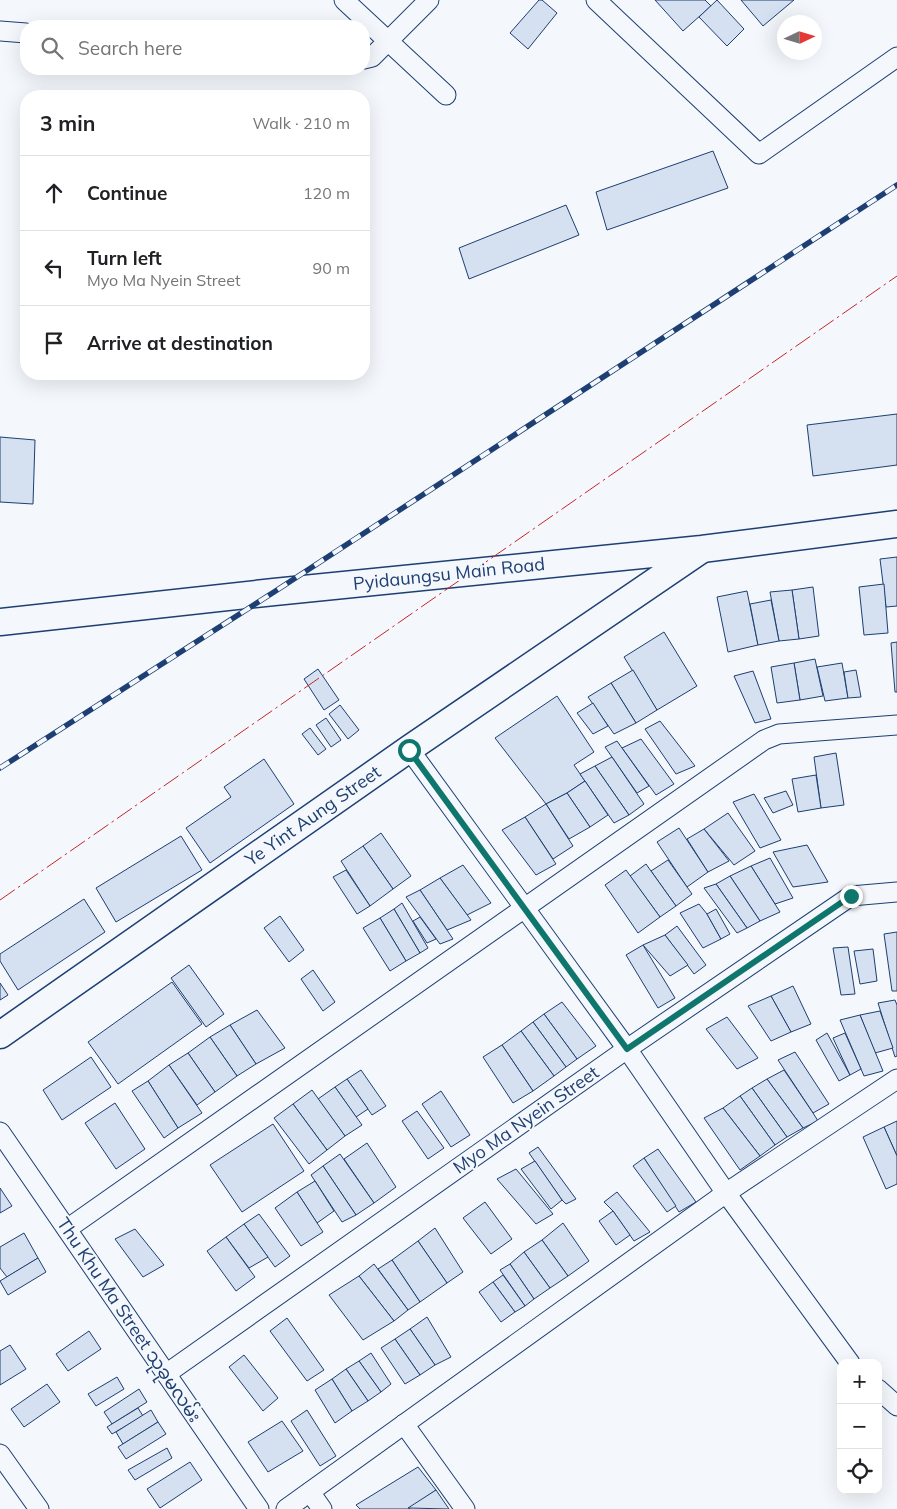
<!DOCTYPE html>
<meta charset="utf-8">
<style>
:root{--surface:#fff;--page:#f2f2f2;--text:#202124;--muted:#757577;--line:#e0e0e0}
body{margin:0;font-family:Mulish,"Noto Sans Myanmar",sans-serif;background:var(--page);color:var(--text)}
.controls{position:absolute;right:15px;bottom:15px;display:grid;overflow:hidden;border-radius:10px;box-shadow:0 5px 20px #0002}
.controls button{width:45px;height:45px;display:grid;place-items:center;padding:0;border:0;border-bottom:1px solid var(--line);background:var(--surface);color:var(--text);font:25px sans-serif}
.compass{position:absolute;left:777px;top:15px;width:45px;height:45px;border-radius:50%;background:var(--surface);box-shadow:0 5px 20px #0002;rotate:86deg}
.stop{position:absolute;width:15px;height:15px;margin:-11px;border:4px solid #0f766e;border-radius:50%;background:#fff}
.stop.end{background:#0f766e;border-color:#fff;box-shadow:0 1px 5px #0008}
.list{margin:0;padding:0;list-style:none}
h2{display:flex;justify-content:space-between;align-items:center;height:65px;margin:0;padding:0 20px;font-size:21px}
h2 small{font-size:16px;font-weight:400;color:var(--muted)}
.list li{display:grid;grid-template-columns:32px 1fr auto;gap:15px;align-items:center;box-sizing:border-box;height:75px;padding:0 20px;border-top:1px solid var(--line)}
.list b{display:block;font-size:19px;white-space:nowrap}
.list p{margin:0;font-size:16px;white-space:nowrap;color:var(--muted)}
.list em{font-size:16px;font-style:normal;color:var(--muted)}
.icon{flex:none;width:28px;height:28px;fill:none;stroke:currentColor;stroke-width:2;stroke-linecap:round;stroke-linejoin:round}
.map{position:relative;flex:none;width:897px;height:1509px;overflow:hidden}
.search{position:absolute;background:var(--surface);box-shadow:0 5px 20px #0002;left:20px;top:20px;width:350px;height:55px;display:flex;align-items:center;gap:12px;box-sizing:border-box;padding:0 18px;border-radius:20px;color:var(--muted);font-size:19px}
.panel{position:absolute;background:var(--surface);box-shadow:0 5px 20px #0002;left:20px;top:90px;width:350px;height:290px;border-radius:20px}
.map>svg:first-child{display:block}
.building{fill:#d5e0f0;stroke:#1d3f73}
.lines{fill:none;stroke-linecap:round;stroke-linejoin:round}
.street-casing{stroke:#1d3f73;stroke-width:21}
.secondary-casing{stroke:#1d3f73;stroke-width:29}
.street{stroke:#f4f7fb;stroke-width:19}
.secondary{stroke:#f4f7fb;stroke-width:26}
.rail-casing{stroke:#1d3f73;stroke-width:5.5}
.rail{stroke:#f4f7fb;stroke-width:4;stroke-dasharray:11;stroke-linecap:butt}
.power{stroke:#c62828;stroke-width:1;stroke-dasharray:18 4 2.5 4;stroke-linecap:butt}
.route{stroke:#0f766e;stroke-width:6}
.labels{text-anchor:middle;stroke-width:4;stroke-linejoin:round;paint-order:stroke}
.street-label{font-size:18px;fill:#1d3f73;stroke:#f4f7fb}
</style>
<div class="map">
<svg width="897" height="1509" viewBox="0 0 897 1509">
<rect width="100%" height="100%" fill="#f4f7fb"/>
<g class="building">
<path d="M539 0H542L557 13 528 49 510 33Z"/>
<path d="M655 0H705L711 6 683 31Z"/>
<path d="M717 0 744 29 727 46 699 17Z"/>
<path d="M741 0H794L763 26Z"/>
<path d="M713 151 728 188 607 230 596 192Z"/>
<path d="M566 205 579 235 469 279 459 248Z"/>
<path d="M897 414V465L813 476 807 425Z"/>
<path d="M0 437 35 440 33 504 0 502Z"/>
<path d="M897 557V606L886 607 880 559Z"/>
<path d="M884 584 888 633 864 635 859 587Z"/>
<path d="M813 587 819 636 799 639 792 590Z"/>
<path d="M792 590 799 639 779 641 770 592Z"/>
<path d="M747 591 758 645 728 652 717 597Z"/>
<path d="M771 600 779 641 758 645 750 604Z"/>
<path d="M664 632 697 686 657 710 624 657Z"/>
<path d="M897 642V692H895L891 643Z"/>
<path d="M815 659 823 696 800 700 794 663Z"/>
<path d="M794 663 800 700 777 703 771 667Z"/>
<path d="M842 663 848 698 825 701 817 667Z"/>
<path d="M318 669 339 700 324 710 304 679Z"/>
<path d="M633 670 657 710 636 723 611 683Z"/>
<path d="M856 670 861 697 848 698 844 672Z"/>
<path d="M753 671 771 719 755 723 734 676Z"/>
<path d="M611 683 636 723 614 734 588 697Z"/>
<path d="M557 696 594 752 574 765 585 781 567 793 546 804 495 738Z"/>
<path d="M593 703 608 726 593 734 577 713Z"/>
<path d="M340 705 359 730 348 739 329 714Z"/>
<path d="M326 718 341 740 331 747 316 725Z"/>
<path d="M660 721 695 766 676 774 645 729Z"/>
<path d="M310 728 326 749 318 755 302 734Z"/>
<path d="M641 739 674 784 656 795 622 748Z"/>
<path d="M617 741 649 786 637 793 605 747Z"/>
<path d="M836 753 844 805 821 808 814 757Z"/>
<path d="M612 757 644 804 629 815 595 766Z"/>
<path d="M264 759 294 804 210 863 186 828 231 797 224 787Z"/>
<path d="M595 766 629 815 614 823 580 774Z"/>
<path d="M816 775 821 808 798 812 792 779Z"/>
<path d="M585 781 608 815 590 827 567 793Z"/>
<path d="M786 791 793 805 773 813 764 798Z"/>
<path d="M567 793 590 827 569 839 546 804Z"/>
<path d="M754 794 781 840 760 848 733 802Z"/>
<path d="M546 804 573 846 553 859 525 817Z"/>
<path d="M728 813 755 851 734 865 704 829Z"/>
<path d="M525 817 556 864 536 875 502 830Z"/>
<path d="M679 828 708 872 687 887 657 842Z"/>
<path d="M704 829 729 861 708 872 687 839Z"/>
<path d="M381 833 411 876 393 889 363 846Z"/>
<path d="M181 836 202 870 116 922 96 888Z"/>
<path d="M807 845 828 882 793 887 773 852Z"/>
<path d="M363 846 393 889 370 906 341 861Z"/>
<path d="M770 858 793 898 775 904 751 866Z"/>
<path d="M668 860 692 894 676 906 651 871Z"/>
<path d="M646 864 676 906 660 917 630 876Z"/>
<path d="M463 865 491 903 467 915 440 878Z"/>
<path d="M751 866 780 912 760 921 730 876Z"/>
<path d="M346 870 370 906 357 914 333 877Z"/>
<path d="M626 870 660 917 638 933 605 885Z"/>
<path d="M730 876 760 921 747 928 716 884Z"/>
<path d="M440 878 471 920 447 930 420 890Z"/>
<path d="M716 884 747 928 737 933 704 888Z"/>
<path d="M420 890 447 930 453 939 440 944 406 897Z"/>
<path d="M84 899 105 932 18 990 0 961V954Z"/>
<path d="M402 903 428 948 420 953 394 909Z"/>
<path d="M699 904 707 914 721 939 703 948 680 913Z"/>
<path d="M394 909 420 953 406 961 380 918Z"/>
<path d="M716 909 730 934 721 939 707 914Z"/>
<path d="M280 916 304 950 289 962 264 928Z"/>
<path d="M420 917 436 939 427 943 413 921Z"/>
<path d="M380 918 406 961 390 971 363 928Z"/>
<path d="M677 926 706 965 694 974 665 935Z"/>
<path d="M897 932V991H892L884 934Z"/>
<path d="M665 935 688 965 670 976 643 945Z"/>
<path d="M643 945 675 998 658 1008 626 955Z"/>
<path d="M848 947 855 994 841 995 833 948Z"/>
<path d="M873 949 877 981 860 984 854 951Z"/>
<path d="M189 965 224 1014 206 1027 171 978Z"/>
<path d="M313 970 335 1002 323 1011 301 979Z"/>
<path d="M172 982 202 1024 118 1084 88 1042Z"/>
<path d="M0 983 8 995 0 1000Z"/>
<path d="M793 986 811 1024 791 1032 771 996Z"/>
<path d="M771 996 791 1032 771 1041 748 1006Z"/>
<path d="M895 1000 897 1005V1056L895 1057 878 1003Z"/>
<path d="M562 1002 596 1046 577 1059 544 1014Z"/>
<path d="M257 1010 285 1048 256 1064 230 1025Z"/>
<path d="M880 1011 893 1048 875 1053 860 1015Z"/>
<path d="M544 1014 577 1059 566 1067 533 1022Z"/>
<path d="M860 1015 883 1071 864 1076 840 1020Z"/>
<path d="M727 1017 758 1058 737 1069 706 1029Z"/>
<path d="M533 1022 566 1067 554 1076 521 1031Z"/>
<path d="M230 1025 256 1064 237 1076 210 1037Z"/>
<path d="M521 1031 554 1076 533 1091 502 1045Z"/>
<path d="M827 1033 850 1075 839 1081 816 1040Z"/>
<path d="M845 1033 861 1069 850 1075 833 1038Z"/>
<path d="M210 1037 237 1076 215 1092 188 1053Z"/>
<path d="M502 1045 533 1091 513 1103 483 1057Z"/>
<path d="M795 1052 829 1104 813 1113 778 1060Z"/>
<path d="M188 1053 215 1092 197 1105 169 1065Z"/>
<path d="M91 1057 111 1087 62 1120 43 1090Z"/>
<path d="M169 1065 202 1113 178 1128 148 1081Z"/>
<path d="M361 1070 386 1106 372 1115 347 1079Z"/>
<path d="M784 1070 813 1113 818 1121 803 1128 767 1079Z"/>
<path d="M347 1079 368 1109 356 1117 335 1087Z"/>
<path d="M767 1079 803 1128 787 1137 752 1088Z"/>
<path d="M148 1081 178 1128 164 1138 132 1091Z"/>
<path d="M335 1087 362 1125 345 1136 318 1099Z"/>
<path d="M752 1088 787 1137 775 1145 740 1096Z"/>
<path d="M312 1090 345 1136 327 1150 293 1104Z"/>
<path d="M441 1091 470 1135 451 1147 422 1104Z"/>
<path d="M740 1096 775 1145 760 1156 723 1108Z"/>
<path d="M115 1103 145 1149 116 1169 85 1123Z"/>
<path d="M293 1104 327 1150 309 1164 274 1118Z"/>
<path d="M723 1108 760 1156 740 1170 704 1118Z"/>
<path d="M417 1111 444 1148 428 1159 402 1121Z"/>
<path d="M897 1121V1156L884 1127Z"/>
<path d="M273 1124 304 1171 242 1212 210 1165Z"/>
<path d="M884 1127 897 1156V1184L886 1189 863 1137Z"/>
<path d="M367 1143 396 1187 374 1203 344 1159Z"/>
<path d="M538 1147 576 1199 566 1204 562 1200 529 1153Z"/>
<path d="M658 1149 696 1202 679 1212 644 1158Z"/>
<path d="M340 1154 374 1203 356 1215 323 1166Z"/>
<path d="M644 1158 676 1206 667 1212 633 1166Z"/>
<path d="M535 1161 562 1200 551 1209 521 1169Z"/>
<path d="M323 1166 356 1215 342 1222 311 1175Z"/>
<path d="M516 1169 553 1214 536 1224 497 1179Z"/>
<path d="M315 1181 334 1211 317 1223 297 1192Z"/>
<path d="M0 1188 12 1206 0 1213Z"/>
<path d="M297 1192 323 1232 301 1246 275 1208Z"/>
<path d="M617 1192 650 1232 634 1241 613 1211 604 1202Z"/>
<path d="M485 1202 512 1239 491 1254 463 1218Z"/>
<path d="M613 1211 630 1235 616 1245 599 1221Z"/>
<path d="M259 1214 290 1256 275 1267 244 1224Z"/>
<path d="M563 1223 589 1261 568 1276 542 1240Z"/>
<path d="M244 1224 268 1257 249 1268 226 1237Z"/>
<path d="M435 1228 463 1272 447 1283 418 1241Z"/>
<path d="M135 1229 164 1265 143 1277 115 1239Z"/>
<path d="M24 1233 38 1258 7 1277 0 1268V1247Z"/>
<path d="M226 1237 255 1277 236 1291 207 1251Z"/>
<path d="M542 1240 568 1276 550 1288 524 1252Z"/>
<path d="M418 1241 447 1283 420 1302 392 1260Z"/>
<path d="M524 1252 550 1288 534 1299 510 1264Z"/>
<path d="M38 1258 46 1272 8 1295 0 1281Z"/>
<path d="M392 1260 420 1302 408 1310 378 1269Z"/>
<path d="M374 1264 408 1310 394 1321 359 1276Z"/>
<path d="M510 1264 534 1299 525 1306 500 1270Z"/>
<path d="M503 1275 525 1306 515 1312 493 1282Z"/>
<path d="M359 1276 394 1321 363 1340 329 1295Z"/>
<path d="M493 1282 515 1312 501 1322 479 1292Z"/>
<path d="M427 1317 451 1357 435 1365 410 1329Z"/>
<path d="M287 1318 324 1370 307 1381 270 1331Z"/>
<path d="M410 1329 435 1365 420 1375 395 1339Z"/>
<path d="M89 1331 101 1349 68 1371 56 1354Z"/>
<path d="M395 1339 420 1375 405 1384 381 1348Z"/>
<path d="M10 1345 26 1369 0 1385V1351Z"/>
<path d="M371 1353 391 1384 381 1392 359 1361Z"/>
<path d="M244 1355 278 1398 263 1411 229 1367Z"/>
<path d="M359 1361 381 1392 368 1401 346 1369Z"/>
<path d="M346 1369 368 1401 352 1411 332 1379Z"/>
<path d="M117 1377 124 1389 96 1406 88 1394Z"/>
<path d="M332 1379 352 1411 335 1423 315 1390Z"/>
<path d="M47 1384 60 1402 24 1427 11 1409Z"/>
<path d="M139 1389 147 1402 112 1424 104 1412Z"/>
<path d="M138 1408 143 1416 112 1434 107 1427Z"/>
<path d="M151 1410 158 1422 123 1444 116 1432Z"/>
<path d="M307 1410 336 1456 320 1466 291 1421Z"/>
<path d="M282 1421 303 1451 268 1472 248 1442Z"/>
<path d="M158 1422 166 1434 126 1459 118 1447Z"/>
<path d="M167 1448 172 1458 135 1480 128 1470Z"/>
<path d="M190 1462 202 1480 160 1508 147 1489Z"/>
<path d="M418 1467 436 1490 409 1509H360L356 1505Z"/>
<path d="M436 1490 449 1509 408 1508Z"/>
</g>
<g class="lines">
<defs>
<g id="street">
<path d="M344 0 446 95"/>
<path d="M596 0 759 154 897 57"/>
<path d="M0 31 26 33"/>
<path d="M364 59 372 57 429 0"/>
<path d="M409 749 627 1049 726 1193 850 1363"/>
<path d="M0 1132 259 1509"/>
<path d="M67 1229 764 740 779 734 897 725"/>
<path d="M166 1374 627 1049 851 896 897 892"/>
<path d="M878 1389 897 1406"/>
<path d="M404 1424 465 1509"/>
<path d="M0 1454 39 1509"/>
<path d="M310 1492 322 1509"/>
<path d="M286 1509 726 1193 897 1079"/>
</g>
<g id="secondary">
<path d="M0 622 274 592 702 549 897 524"/>
<path d="M0 1035 409 749 701 550"/>
</g>
</defs>
<use href="#street" class="street-casing"/>
<use href="#secondary" class="secondary-casing"/>
<use href="#street" class="street"/>
<use href="#secondary" class="secondary"/>
<defs>
<path id="rail" d="M0 768 274 592 897 185"/>
</defs>
<use href="#rail" class="rail-casing"/>
<use href="#rail" class="rail"/>
<path class="power" d="M0 900 897 276"/>
</g>
<g class="lines">
<path class="route" d="M409 750 627 1049 851 896"/>
</g>
<g class="labels">
<g class="street-label">
<text transform="translate(449 574) rotate(-6)" y="6">Pyidaungsu Main Road</text>
<text transform="translate(313 816) rotate(-35)" y="6">Ye Yint Aung Street</text>
<text transform="translate(526 1120) rotate(-35)" y="6">Myo Ma Nyein Street</text>
<text transform="translate(129 1320) rotate(56)" y="6">Thu Khu Ma Street သုခုမလမ်း</text>
</g>
</g>
</svg>
<div class="controls">
<button>+</button>
<button>−</button>
<button><svg class="icon" aria-label="locate" viewBox="0 0 24 24"><circle cx="12" cy="12" r="6"/><path d="M12 2v4M12 18v4M2 12h4M18 12h4"/></svg></button>
</div>
<svg class="compass" viewBox="-18 -18 36 36"><path d="M0-13l5 13h-10z" fill="#e53935"/><path d="M0 13l5-13h-10z" fill="#757577"/></svg>
<div class="stop" style="left:409px;top:750px"></div>
<div class="stop end" style="left:851px;top:896px"></div>
<div class="search"><svg class="icon" aria-label="search" viewBox="0 0 24 24"><circle cx="10" cy="10" r="6"/><path d="M15 15l6 6"/></svg>Search here</div>
<section class="panel">
<h2>3 min<small>Walk · 210 m</small></h2>
<ul class="list">
<li><svg class="icon" aria-label="ahead" viewBox="0 0 24 24"><path d="M12 20V5M6 11l6-6 6 6"/></svg><div><b>Continue</b></div><em>120 m</em></li>
<li><svg class="icon" aria-label="left" viewBox="0 0 24 24"><path d="M17 20v-9H6M10 6l-5 5 5 5"/></svg><div><b>Turn left</b><p>Myo Ma Nyein Street</p></div><em>90 m</em></li>
<li><svg class="icon" aria-label="arrive" viewBox="0 0 24 24"><path d="M6 21V4h12l-3 4 3 4H6"/></svg><div><b>Arrive at destination</b></div></li>
</ul>
</section>
</div>
